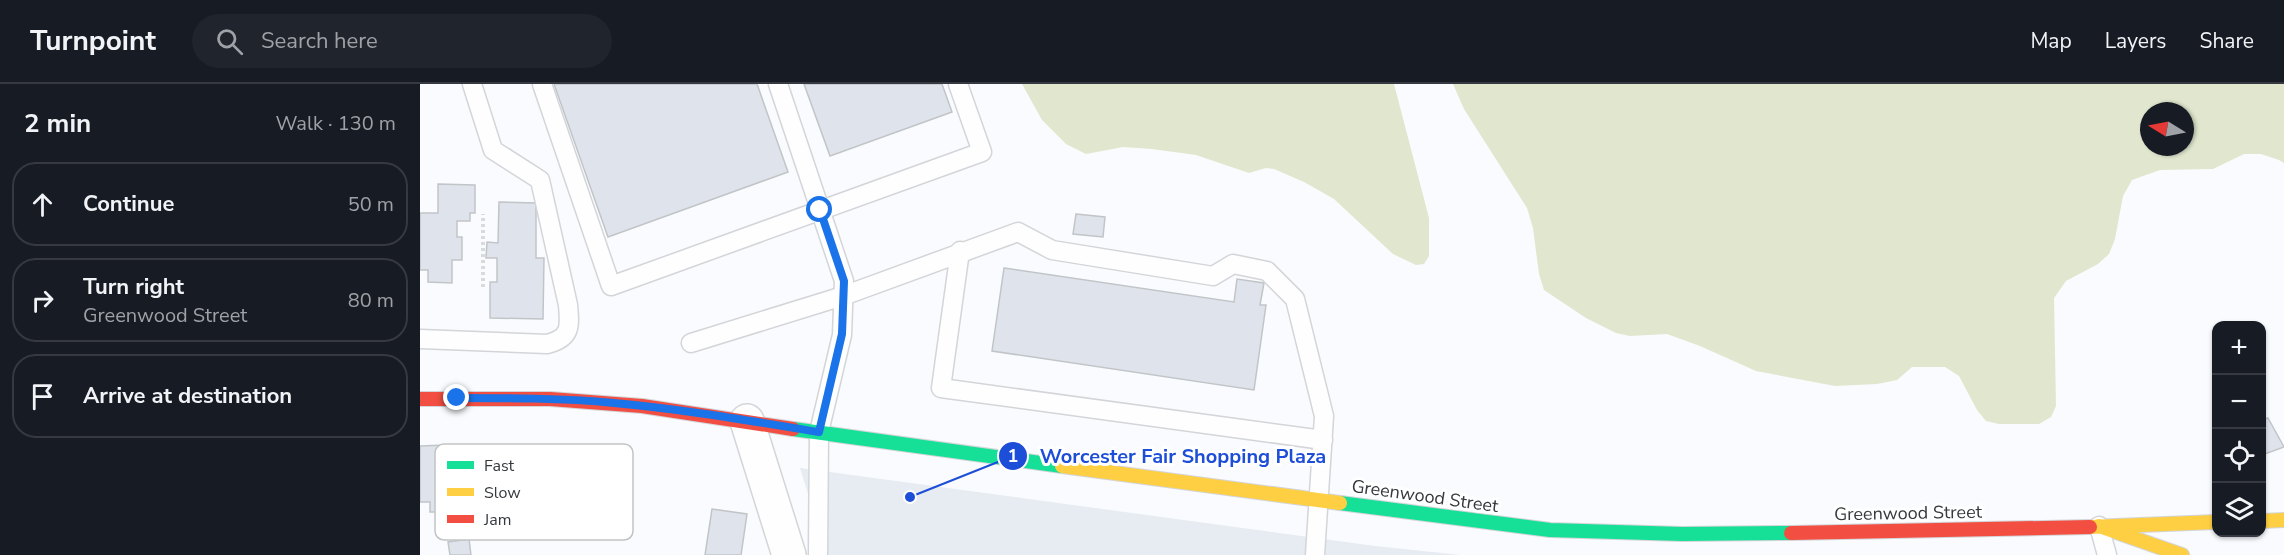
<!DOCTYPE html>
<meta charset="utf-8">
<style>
:root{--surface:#171b24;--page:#20242c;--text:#f1f3f6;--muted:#9ea1a6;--line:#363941}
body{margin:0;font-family:"Nunito Sans",sans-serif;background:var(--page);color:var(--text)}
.controls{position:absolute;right:18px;bottom:18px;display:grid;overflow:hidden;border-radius:12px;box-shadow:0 2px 4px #0004}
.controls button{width:54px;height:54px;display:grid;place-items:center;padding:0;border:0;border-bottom:2px solid var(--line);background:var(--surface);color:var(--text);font:30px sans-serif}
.compass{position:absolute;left:1720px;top:18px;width:54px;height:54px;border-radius:50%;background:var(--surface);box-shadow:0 2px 4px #0004;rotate:280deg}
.stop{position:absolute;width:18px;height:18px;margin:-14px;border:4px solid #1a73e8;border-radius:50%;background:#fff}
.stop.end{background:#1a73e8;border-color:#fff;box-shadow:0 2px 6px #0008}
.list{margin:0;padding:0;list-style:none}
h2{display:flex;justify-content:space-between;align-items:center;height:78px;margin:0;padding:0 24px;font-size:26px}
h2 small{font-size:20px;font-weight:400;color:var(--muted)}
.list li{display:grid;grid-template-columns:39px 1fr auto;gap:18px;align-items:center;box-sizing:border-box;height:84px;margin:0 12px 12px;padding:0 12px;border:2px solid var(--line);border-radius:24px}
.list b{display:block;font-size:22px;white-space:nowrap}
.list p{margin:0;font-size:20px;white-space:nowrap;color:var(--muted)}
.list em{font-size:20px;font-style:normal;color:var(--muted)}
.icon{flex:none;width:33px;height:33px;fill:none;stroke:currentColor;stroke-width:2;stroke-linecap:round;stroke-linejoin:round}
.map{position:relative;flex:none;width:1864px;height:471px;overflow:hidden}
header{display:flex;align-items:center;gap:36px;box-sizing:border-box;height:84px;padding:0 30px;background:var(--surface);border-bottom:2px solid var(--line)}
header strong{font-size:28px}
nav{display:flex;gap:33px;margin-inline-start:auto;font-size:21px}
.search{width:420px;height:54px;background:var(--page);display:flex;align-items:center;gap:15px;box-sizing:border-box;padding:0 21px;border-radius:33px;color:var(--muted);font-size:22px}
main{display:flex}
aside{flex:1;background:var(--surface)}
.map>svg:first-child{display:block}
.built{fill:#e7ecf2}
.green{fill:#e0e7ce;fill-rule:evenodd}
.building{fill:#dfe4ec;stroke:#c2c5c8;stroke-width:1.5}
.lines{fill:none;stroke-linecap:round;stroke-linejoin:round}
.lane-casing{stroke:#d3d5d8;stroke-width:21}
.street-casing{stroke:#d3d5d8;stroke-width:36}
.fast-casing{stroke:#d3d5d8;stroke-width:16}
.slow-casing{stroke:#d3d5d8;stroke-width:16}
.jam-casing{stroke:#d3d5d8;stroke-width:16}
.path{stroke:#d9dadc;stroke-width:4;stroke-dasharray:3 3;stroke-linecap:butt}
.lane{stroke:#fefeff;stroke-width:18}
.street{stroke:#fefeff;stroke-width:33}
.fast{stroke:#16e098;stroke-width:14}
.slow{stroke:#ffcf43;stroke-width:14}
.jam{stroke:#f24e42;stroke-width:14}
.route{stroke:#1a73e8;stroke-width:8}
.labels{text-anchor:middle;stroke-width:6;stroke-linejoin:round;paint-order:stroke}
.street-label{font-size:18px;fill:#35383c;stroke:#fff}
.key{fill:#fff;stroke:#c2c3c4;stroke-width:1.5}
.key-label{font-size:16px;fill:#35383c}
.leader{fill:none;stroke:#1d4ed8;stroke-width:2}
.callout-dot{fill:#1d4ed8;stroke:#fff;stroke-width:2}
.mark-label{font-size:18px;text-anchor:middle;font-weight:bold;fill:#fff}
.callout-label{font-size:20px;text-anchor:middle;font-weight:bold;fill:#1d4ed8;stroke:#fff;stroke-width:6;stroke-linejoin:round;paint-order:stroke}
</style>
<header>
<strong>Turnpoint</strong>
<div class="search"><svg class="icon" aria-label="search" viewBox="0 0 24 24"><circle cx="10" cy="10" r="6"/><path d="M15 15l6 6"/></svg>Search here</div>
<nav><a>Map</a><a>Layers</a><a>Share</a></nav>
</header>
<main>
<aside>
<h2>2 min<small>Walk · 130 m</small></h2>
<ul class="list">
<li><svg class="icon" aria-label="ahead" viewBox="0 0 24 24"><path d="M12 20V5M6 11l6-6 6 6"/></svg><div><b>Continue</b></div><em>50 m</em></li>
<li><svg class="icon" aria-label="right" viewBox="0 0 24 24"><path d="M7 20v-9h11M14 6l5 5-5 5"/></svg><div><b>Turn right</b><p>Greenwood Street</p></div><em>80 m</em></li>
<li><svg class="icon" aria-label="arrive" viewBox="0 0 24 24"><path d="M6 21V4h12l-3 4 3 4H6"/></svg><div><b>Arrive at destination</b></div></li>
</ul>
</aside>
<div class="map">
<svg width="1864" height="471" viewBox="0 0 1864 471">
<rect width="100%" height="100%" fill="#f9fbfe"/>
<path class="built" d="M380 384 955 462 1041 471H407Z"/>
<g class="green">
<path d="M602 0H974L1009 134V172L1004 180 996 181 973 170 914 115 884 98 854 85 846 84 829 89 776 71 732 65 703 63 666 70 646 60 622 36Z"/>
<path d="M1033 0H1864V79L1859 76 1841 70H1824L1793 85 1740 86 1712 96 1703 112 1695 155 1689 170 1678 180 1646 197 1634 214 1636 322 1631 333 1619 340H1579L1566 337 1557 326 1539 292 1525 283H1492L1477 296 1457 300 1415 302 1336 287 1280 262 1247 250 1210 252 1196 249 1166 234 1124 206 1119 190 1113 144 1107 124 1044 25ZM1729 27H1765V63H1729Z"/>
</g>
<g class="building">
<path d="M134 0H337L368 88 188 153Z"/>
<path d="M384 0H522L532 28 410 72Z"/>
<path d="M18 100 55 101V129H50V137H37V153H42V176H32V199L8 198V186H0V129H18Z"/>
<path d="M79 118 116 119V174H124L123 235 70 234V198H77V174H66L67 158 78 159Z"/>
<path d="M656 130 685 133 683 153 653 150Z"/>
<path d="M584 184 814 218 817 195 844 199 840 221H846L834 306 572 267Z"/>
<path d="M1848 334 1864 363 1842 371V336Z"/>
<path d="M26 361 27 428H10V418H0V362Z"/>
<path d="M292 425 327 430 321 471H285Z"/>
<path d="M49 455 51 471H30L28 458Z"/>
</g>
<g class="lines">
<defs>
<g id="lane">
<path d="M122 0 191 202 562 68 538 0"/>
<path d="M358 0 424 197 422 251 399 348 398 471"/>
<path d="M540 167 521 304 903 356"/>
<path d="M0 255 127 260C151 254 150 243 148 221L120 96 73 66 52 0"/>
<path d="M271 259 423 212 598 148 632 166 793 192 813 180 847 187 875 215 904 332 895 471"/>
<path d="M1679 442 1687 471"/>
</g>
<path id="street" d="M327 337 369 471"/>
<g id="fast">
<path d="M373 345 642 382"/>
<path d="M920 419 1130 446 1262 450 1371 449"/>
</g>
<g id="slow">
<path d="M642 382 920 419"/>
<path d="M1842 437 1864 436"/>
<path d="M1679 442 1762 471"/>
<path d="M1670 443 1796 438"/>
</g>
<g id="jam">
<path d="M0 315H130L222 322 373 345"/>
<path d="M1371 449 1670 443"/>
</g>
</defs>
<use href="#lane" class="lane-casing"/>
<use href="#street" class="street-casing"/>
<use href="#fast" class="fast-casing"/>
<use href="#slow" class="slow-casing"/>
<use href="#jam" class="jam-casing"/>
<path class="path" d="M63 203V130"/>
<use href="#lane" class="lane"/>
<use href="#street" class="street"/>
<use href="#fast" class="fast"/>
<use href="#slow" class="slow"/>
<use href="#jam" class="jam"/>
</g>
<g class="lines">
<path class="route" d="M37 314C89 314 141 314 194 319 262 325 331 337 399 348L422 250 424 197 400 126"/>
</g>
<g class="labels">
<g class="street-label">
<text transform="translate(1005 412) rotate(8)" y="6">Greenwood Street</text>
<text transform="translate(1488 429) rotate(-1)" y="6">Greenwood Street</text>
</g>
</g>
<rect x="15" y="360" width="198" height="96" rx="9" class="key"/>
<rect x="27" y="377" width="27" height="8" fill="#16e098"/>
<rect x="27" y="404" width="27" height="8" fill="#ffcf43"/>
<rect x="27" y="431" width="27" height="8" fill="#f24e42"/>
<g class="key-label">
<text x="64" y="387">Fast</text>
<text x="64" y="414">Slow</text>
<text x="64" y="441">Jam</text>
</g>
<path class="leader" d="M490 413L593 372"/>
<g class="callout-dot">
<circle cx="490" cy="413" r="6"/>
<circle cx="593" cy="372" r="15"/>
</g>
<g class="mark-label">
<text x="593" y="378">1</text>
</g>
<g class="callout-label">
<text x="763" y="379">Worcester Fair Shopping Plaza</text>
</g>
</svg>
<div class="controls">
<button>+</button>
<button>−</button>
<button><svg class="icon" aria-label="locate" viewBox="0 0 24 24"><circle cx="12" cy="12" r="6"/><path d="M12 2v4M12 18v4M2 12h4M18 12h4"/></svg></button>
<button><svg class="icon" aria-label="layers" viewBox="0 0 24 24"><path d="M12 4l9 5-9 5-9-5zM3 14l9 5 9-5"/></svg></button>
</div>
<svg class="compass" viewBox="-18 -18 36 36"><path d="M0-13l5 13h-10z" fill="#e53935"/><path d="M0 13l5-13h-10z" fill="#9ea1a6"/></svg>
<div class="stop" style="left:400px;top:126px"></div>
<div class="stop end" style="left:37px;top:314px"></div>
</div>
</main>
